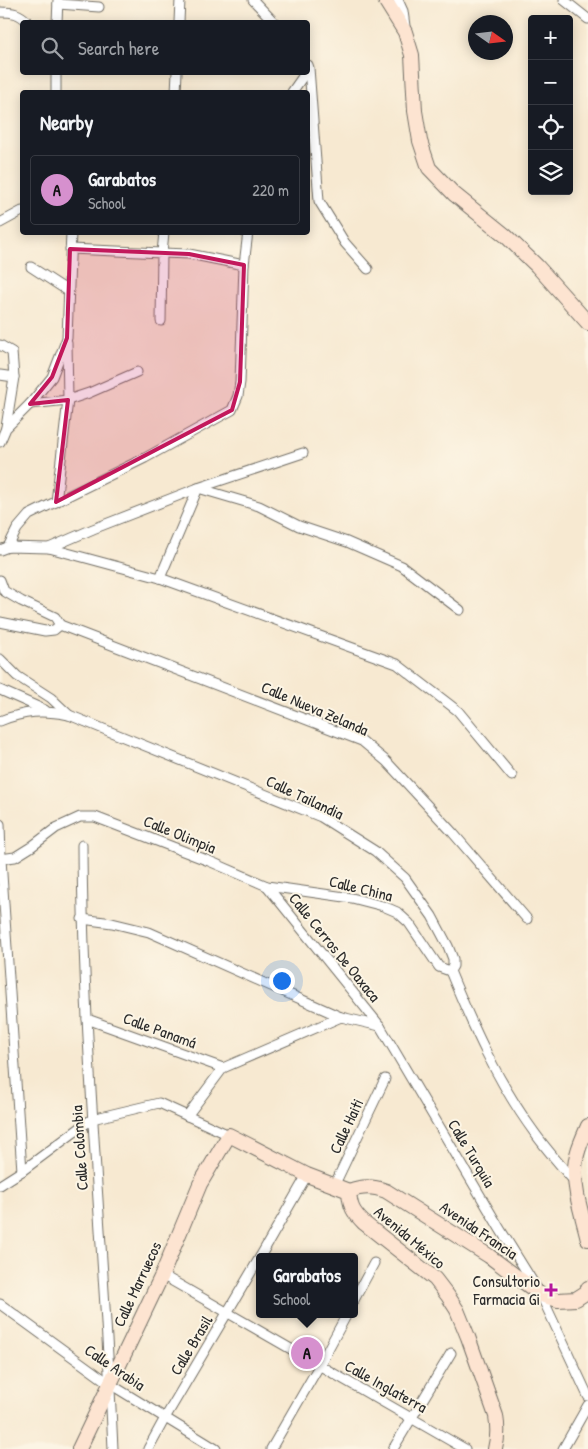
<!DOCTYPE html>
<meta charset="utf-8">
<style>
:root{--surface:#171b24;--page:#242831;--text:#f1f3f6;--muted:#9ea1a6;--line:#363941;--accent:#d690ce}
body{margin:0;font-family:"Patrick Hand",sans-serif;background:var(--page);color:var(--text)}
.controls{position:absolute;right:15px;top:15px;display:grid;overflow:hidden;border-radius:5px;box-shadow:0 2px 12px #0003}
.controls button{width:45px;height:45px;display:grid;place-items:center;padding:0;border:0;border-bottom:1px solid var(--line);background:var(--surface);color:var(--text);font:25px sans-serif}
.compass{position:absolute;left:468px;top:15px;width:45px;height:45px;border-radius:50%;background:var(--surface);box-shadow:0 2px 12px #0003;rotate:104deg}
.you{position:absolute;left:281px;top:980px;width:18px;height:18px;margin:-12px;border:4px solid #fff;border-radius:50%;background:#1a73e8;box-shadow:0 0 0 8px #1a73e833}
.badge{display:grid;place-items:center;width:32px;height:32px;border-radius:50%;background:var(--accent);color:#111;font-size:16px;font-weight:700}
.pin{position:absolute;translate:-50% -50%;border:2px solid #fff;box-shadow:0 1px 5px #0006}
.popup{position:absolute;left:256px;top:1253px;width:102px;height:65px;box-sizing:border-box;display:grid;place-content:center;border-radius:5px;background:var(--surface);filter:drop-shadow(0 1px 4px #0005);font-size:16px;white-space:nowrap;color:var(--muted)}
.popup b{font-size:19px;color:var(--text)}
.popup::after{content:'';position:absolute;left:50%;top:100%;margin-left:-10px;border:10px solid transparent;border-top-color:var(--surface)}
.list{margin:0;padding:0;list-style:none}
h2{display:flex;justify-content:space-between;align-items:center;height:65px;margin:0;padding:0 20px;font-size:21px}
h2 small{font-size:16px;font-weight:400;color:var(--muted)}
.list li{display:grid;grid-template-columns:32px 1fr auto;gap:15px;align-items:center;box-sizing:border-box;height:70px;margin:0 10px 10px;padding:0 10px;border:1px solid var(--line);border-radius:5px}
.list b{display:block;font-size:19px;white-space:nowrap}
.list p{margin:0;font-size:16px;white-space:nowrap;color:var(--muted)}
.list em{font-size:16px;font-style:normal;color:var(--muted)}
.icon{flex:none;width:28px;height:28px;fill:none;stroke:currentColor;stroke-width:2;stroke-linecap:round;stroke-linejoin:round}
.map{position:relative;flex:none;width:588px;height:1449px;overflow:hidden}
.search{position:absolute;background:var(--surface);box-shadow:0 2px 12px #0003;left:20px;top:20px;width:290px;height:55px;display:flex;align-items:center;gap:12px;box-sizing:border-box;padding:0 18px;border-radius:5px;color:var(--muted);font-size:19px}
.panel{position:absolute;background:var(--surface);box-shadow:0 2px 12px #0003;left:20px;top:90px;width:290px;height:145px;border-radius:5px}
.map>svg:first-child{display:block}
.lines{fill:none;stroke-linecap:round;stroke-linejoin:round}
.street-casing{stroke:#726e65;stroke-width:11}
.secondary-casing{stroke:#726e65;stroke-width:16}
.street{stroke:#fff;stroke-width:9}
.secondary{stroke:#fde4d1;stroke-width:14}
.marked{fill:#c2185b;fill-opacity:0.2;stroke:#c2185b;stroke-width:4;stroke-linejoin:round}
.poi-dot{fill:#b5179e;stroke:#fcf5e5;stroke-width:2}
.labels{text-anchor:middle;stroke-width:4;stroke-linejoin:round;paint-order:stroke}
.street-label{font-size:16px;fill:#2b2b2b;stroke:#fcf5e5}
.poi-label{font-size:16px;fill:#2b2b2b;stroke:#fcf5e5;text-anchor:end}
</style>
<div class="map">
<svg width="588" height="1449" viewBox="0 0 588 1449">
<rect width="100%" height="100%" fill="#fcf5e5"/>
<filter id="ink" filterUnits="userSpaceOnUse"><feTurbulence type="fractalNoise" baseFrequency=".02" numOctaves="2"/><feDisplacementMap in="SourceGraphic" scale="10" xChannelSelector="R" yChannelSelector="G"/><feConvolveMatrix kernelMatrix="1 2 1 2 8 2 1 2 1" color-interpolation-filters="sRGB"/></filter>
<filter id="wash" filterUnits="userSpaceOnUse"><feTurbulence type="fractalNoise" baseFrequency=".0096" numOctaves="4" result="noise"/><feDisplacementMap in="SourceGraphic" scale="20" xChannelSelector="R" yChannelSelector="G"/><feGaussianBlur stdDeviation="1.12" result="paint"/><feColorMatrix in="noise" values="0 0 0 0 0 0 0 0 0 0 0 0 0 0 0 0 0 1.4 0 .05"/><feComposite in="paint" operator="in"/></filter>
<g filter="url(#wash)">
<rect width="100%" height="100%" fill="#f7e9d1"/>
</g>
<g filter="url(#ink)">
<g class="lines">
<defs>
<g id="street">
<path d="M253 0 274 22"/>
<path d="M398 0 403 11 405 26"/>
<path d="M564 0 588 19"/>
<path d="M58 4 99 7"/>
<path d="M0 12C13 12 19 13 28 22"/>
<path d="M57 22 58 0"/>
<path d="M179 22 180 0"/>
<path d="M308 65 309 68 319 201 345 243 368 269"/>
<path d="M56 72V92"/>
<path d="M176 92 177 72"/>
<path d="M292 92 306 72"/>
<path d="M0 223 22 211"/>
<path d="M164 232 162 253 189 254 244 265"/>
<path d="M70 249 162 253 161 321"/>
<path d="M31 267 68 291"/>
<path d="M0 345 12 352 14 377 6 427"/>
<path d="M0 375 14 377"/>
<path d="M30 404 68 400 89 393 137 372"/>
<path d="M0 442 6 428 30 404 52 377 67 338 71 232"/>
<path d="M56 502 68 400 67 343"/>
<path d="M8 547 17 529 29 515 145 458 232 410 238 396 240 382 244 265 248 232"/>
<path d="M49 548 160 578 397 664 458 711 512 776"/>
<path d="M0 550 8 547 49 548 93 529 198 488 303 453"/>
<path d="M160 578 198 488 259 506 299 526 347 542 402 566 460 610"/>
<path d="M0 580 4 591 21 601 55 617 60 625"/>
<path d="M0 622 45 631 54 630 60 625"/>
<path d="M60 625 362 741 386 761 453 833 527 919"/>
<path d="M0 659 17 676 51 698 69 715"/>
<path d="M0 690 45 710"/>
<path d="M0 721C25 711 42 710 69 715L321 817 375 851 405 878 432 916 448 946 453 959V966L450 971C473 1027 498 1083 534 1132 546 1149 561 1166 575 1182"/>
<path d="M0 824 1 859 22 1171"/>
<path d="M82 845C83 1047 104 1247 113 1449"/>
<path d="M0 859 15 857 31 847 56 828 80 817H95L209 861 267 886 352 898 383 906 397 912 409 923 439 967 450 971"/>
<path d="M267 886 380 1026 500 1229 541 1295 588 1396"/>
<path d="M82 919 112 923 149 932 341 1017"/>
<path d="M87 1019 223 1068"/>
<path d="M187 1116 223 1068 341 1017 380 1026"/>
<path d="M0 1185 22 1171 92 1119 159 1103 229 1135"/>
<path d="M334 1186 385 1079"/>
<path d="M260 1257 307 1175"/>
<path d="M162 1275 465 1449"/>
<path d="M354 1300 374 1263"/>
<path d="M0 1304 110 1384 216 1449"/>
<path d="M148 1449 165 1418 260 1257"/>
<path d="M271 1449 319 1366 347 1314"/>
<path d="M393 1449 451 1353"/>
<path d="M563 1449 588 1405"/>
</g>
<g id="secondary">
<path d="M385 0 405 32 412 55 415 111 420 141 429 168 454 194 506 236 537 266 588 323"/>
<path d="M588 1126C582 1140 575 1154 575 1170 574 1193 583 1217 588 1239"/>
<path d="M349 1191C350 1207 353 1212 364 1223L435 1279 448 1296 457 1310 468 1337 496 1416C498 1428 498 1438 495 1449"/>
<path d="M349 1191C363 1186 372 1186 386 1191L489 1256 541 1295 558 1300 576 1299 587 1292 588 1288"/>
<path d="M79 1449 162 1275 200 1184 229 1135 307 1175 349 1191"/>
</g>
</defs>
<use href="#street" class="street-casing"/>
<use href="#secondary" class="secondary-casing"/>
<use href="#street" class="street"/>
<use href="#secondary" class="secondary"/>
</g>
</g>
<path class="marked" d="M70 249 189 254 244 265 240 382 232 410 56 502 68 400 30 404 52 377 67 338Z"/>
<path class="poi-dot" d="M548.5 1282.5h5v5h5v5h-5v5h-5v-5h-5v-5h5z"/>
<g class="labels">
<g class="street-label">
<text transform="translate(315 708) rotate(23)" y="6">Calle Nueva Zelanda</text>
<text transform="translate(305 797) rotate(25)" y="6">Calle Tailandia</text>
<text transform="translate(180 834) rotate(22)" y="6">Calle Olimpia</text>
<text transform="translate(361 888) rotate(14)" y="6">Calle China</text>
<text transform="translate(335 947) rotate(51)" y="6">Calle Cerros De Oaxaca</text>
<text transform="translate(160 1030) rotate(20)" y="6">Calle Panamá</text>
<text transform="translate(346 1126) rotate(-65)" y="6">Calle Haiti</text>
<text transform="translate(79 1148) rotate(-94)" y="6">Calle Colombia</text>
<text transform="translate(472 1153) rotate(59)" y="6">Calle Turquia</text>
<text transform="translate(479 1230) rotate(34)" y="6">Avenida Francia</text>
<text transform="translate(410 1237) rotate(40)" y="6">Avenida México</text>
<text transform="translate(137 1284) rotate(-65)" y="6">Calle Marruecos</text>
<text transform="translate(191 1345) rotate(-59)" y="6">Calle Brasil</text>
<text transform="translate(115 1367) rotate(34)" y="6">Calle Arabia</text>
<text transform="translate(386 1386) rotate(29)" y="6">Calle Inglaterra</text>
</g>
<g class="poi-label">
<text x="540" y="1287">Consultorio<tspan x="540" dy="18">Farmacia Gi</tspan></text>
</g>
</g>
</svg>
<div class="controls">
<button>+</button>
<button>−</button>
<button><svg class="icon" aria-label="locate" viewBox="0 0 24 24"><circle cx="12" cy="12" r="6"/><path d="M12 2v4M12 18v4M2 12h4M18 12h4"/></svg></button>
<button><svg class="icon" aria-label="layers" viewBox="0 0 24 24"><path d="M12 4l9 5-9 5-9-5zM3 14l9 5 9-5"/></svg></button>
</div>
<svg class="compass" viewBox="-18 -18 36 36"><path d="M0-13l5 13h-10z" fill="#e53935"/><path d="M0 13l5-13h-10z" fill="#9ea1a6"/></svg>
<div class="you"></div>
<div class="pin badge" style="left:307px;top:1353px">A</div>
<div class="popup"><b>Garabatos</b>School</div>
<div class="search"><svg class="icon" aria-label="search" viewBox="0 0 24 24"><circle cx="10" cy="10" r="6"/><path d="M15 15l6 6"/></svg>Search here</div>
<section class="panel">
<h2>Nearby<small></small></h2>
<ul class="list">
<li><span class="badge">A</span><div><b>Garabatos</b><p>School</p></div><em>220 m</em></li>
</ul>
</section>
</div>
